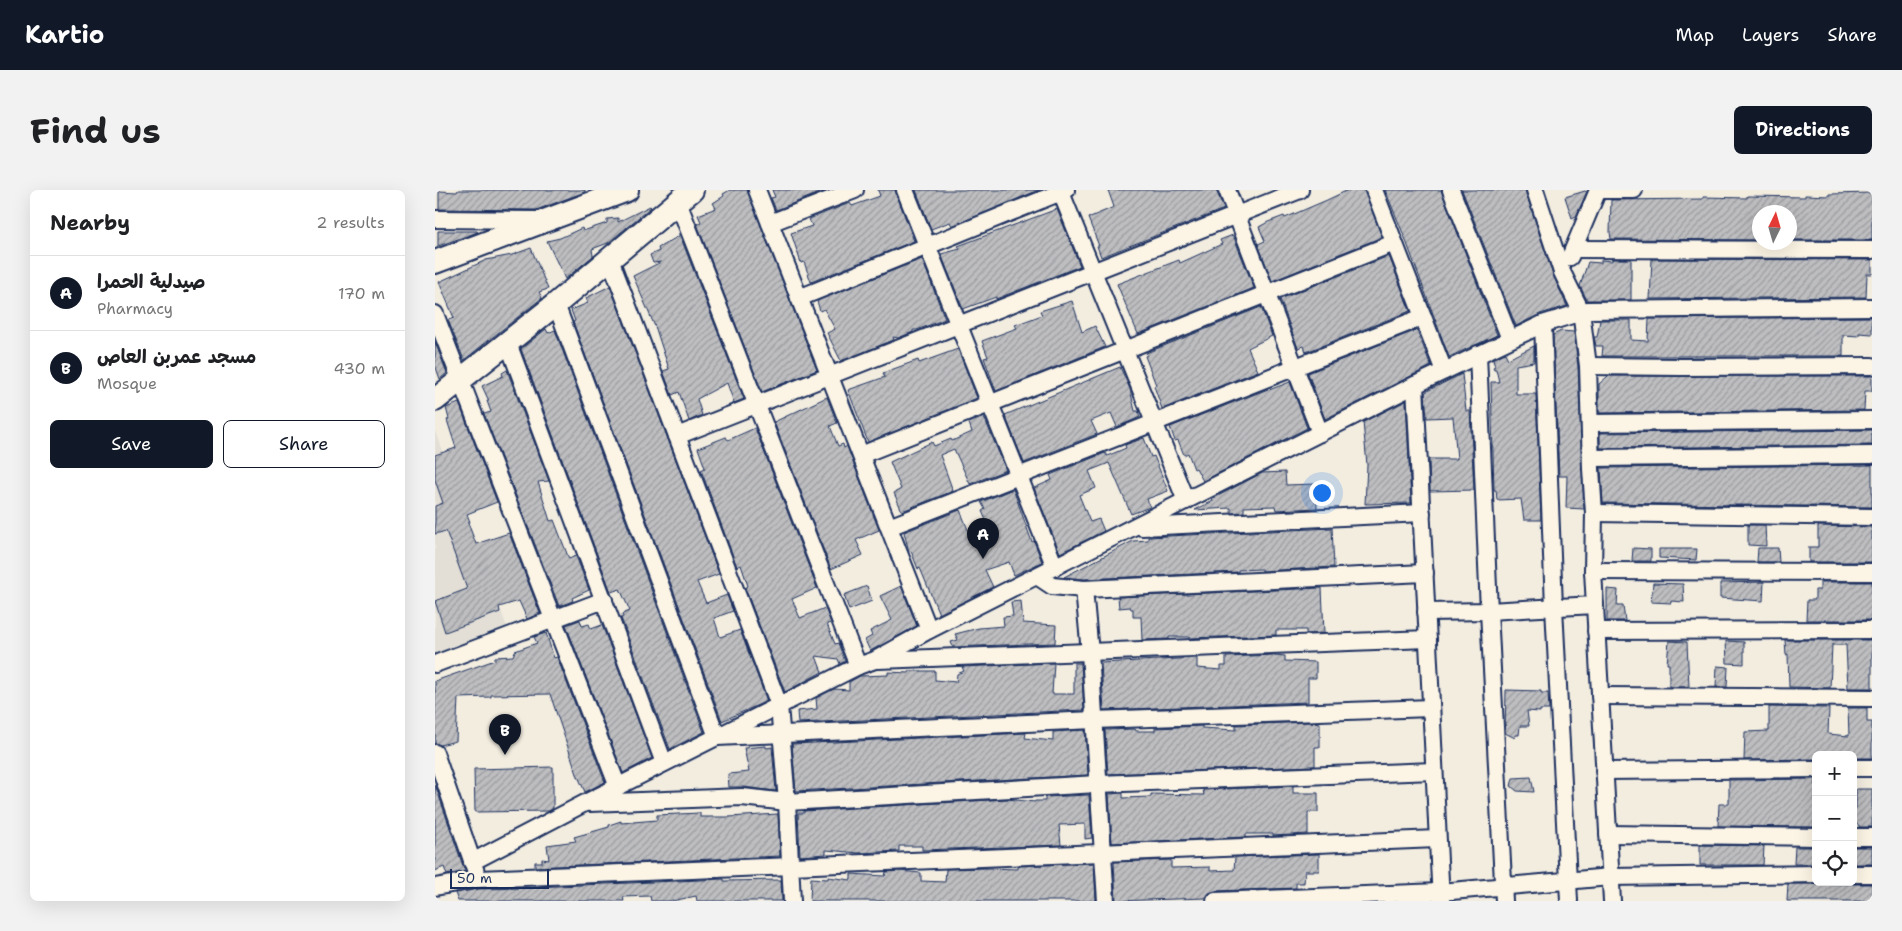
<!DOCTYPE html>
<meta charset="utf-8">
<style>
:root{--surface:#fff;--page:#f2f2f2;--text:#202124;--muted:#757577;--line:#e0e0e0;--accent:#111827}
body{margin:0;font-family:"Shantell Sans","Playpen Sans Arabic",sans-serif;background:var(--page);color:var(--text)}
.controls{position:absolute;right:15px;bottom:15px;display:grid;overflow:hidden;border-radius:8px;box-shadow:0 5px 20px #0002}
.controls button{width:45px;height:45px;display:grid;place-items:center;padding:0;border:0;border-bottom:1px solid var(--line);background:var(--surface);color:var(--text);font:25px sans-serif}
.compass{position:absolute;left:1317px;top:15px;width:45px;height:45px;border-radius:50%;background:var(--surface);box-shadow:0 5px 20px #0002;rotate:5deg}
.scale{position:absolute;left:15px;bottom:12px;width:99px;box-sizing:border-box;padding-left:5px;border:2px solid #1b2f5e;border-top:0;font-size:14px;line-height:18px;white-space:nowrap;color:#1b2f5e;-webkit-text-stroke:4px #fcf5e5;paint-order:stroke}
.you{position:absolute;left:886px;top:302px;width:18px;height:18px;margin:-12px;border:4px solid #fff;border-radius:50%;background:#1a73e8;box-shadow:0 0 0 8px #1a73e833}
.badge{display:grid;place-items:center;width:32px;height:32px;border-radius:50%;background:var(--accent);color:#fff;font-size:16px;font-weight:700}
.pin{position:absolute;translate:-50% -41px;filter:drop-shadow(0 1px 2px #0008)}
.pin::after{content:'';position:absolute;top:26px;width:18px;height:15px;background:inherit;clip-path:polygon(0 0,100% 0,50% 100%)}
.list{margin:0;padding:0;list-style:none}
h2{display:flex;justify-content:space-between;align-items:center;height:65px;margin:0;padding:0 20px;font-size:21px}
h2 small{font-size:16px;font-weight:400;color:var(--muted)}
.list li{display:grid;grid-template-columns:32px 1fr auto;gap:15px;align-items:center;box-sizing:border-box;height:75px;padding:0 20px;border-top:1px solid var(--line)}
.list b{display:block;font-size:19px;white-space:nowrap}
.list p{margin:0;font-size:16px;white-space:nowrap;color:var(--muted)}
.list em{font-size:16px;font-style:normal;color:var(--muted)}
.actions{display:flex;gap:10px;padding:15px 20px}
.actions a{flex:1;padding:11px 0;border:1px solid var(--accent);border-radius:8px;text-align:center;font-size:18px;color:var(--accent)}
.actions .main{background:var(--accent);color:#fff}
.icon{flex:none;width:28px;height:28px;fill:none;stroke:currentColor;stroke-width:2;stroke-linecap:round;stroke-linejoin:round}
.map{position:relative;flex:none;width:1437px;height:711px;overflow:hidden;border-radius:8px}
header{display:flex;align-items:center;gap:30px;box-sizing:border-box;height:70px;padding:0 25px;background:var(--accent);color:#fff}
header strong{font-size:24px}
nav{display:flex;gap:28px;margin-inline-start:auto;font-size:18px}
.intro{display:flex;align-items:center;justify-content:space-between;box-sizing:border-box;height:120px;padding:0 30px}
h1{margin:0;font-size:35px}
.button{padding:12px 22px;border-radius:8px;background:var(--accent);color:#fff;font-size:18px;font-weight:700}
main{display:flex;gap:30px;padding:0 30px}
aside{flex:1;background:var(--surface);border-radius:8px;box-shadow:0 5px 20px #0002}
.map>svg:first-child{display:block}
.built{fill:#e3dfd6}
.building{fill:url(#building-hatch);stroke:#1b2f5e}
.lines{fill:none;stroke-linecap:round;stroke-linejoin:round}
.street-casing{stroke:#1b2f5e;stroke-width:20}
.secondary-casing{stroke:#1b2f5e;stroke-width:26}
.street{stroke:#fcf5e5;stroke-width:16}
.secondary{stroke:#fcf5e5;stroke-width:22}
</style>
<header>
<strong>Kartio</strong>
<nav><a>Map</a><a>Layers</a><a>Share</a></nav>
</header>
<div class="intro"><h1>Find us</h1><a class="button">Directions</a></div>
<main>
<aside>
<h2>Nearby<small>2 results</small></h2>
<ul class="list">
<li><span class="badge">A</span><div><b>صيدلية الحمرا</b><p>Pharmacy</p></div><em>170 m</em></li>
<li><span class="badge">B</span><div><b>مسجد عمربن العاص</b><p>Mosque</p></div><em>430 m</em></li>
</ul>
<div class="actions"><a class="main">Save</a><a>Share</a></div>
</aside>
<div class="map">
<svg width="1437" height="711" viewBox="0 0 1437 711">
<defs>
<pattern id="building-hatch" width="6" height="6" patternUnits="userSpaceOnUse" patternTransform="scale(1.25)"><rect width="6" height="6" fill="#bebec0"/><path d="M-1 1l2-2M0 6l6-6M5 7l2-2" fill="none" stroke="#9a9b9f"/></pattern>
</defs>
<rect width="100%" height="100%" fill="#f3ede0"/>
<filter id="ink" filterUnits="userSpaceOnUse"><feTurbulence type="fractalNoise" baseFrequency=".02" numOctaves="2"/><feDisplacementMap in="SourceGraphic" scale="10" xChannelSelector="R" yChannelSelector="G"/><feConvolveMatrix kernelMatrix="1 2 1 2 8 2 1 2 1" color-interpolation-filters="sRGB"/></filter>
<g filter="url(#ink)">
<path class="built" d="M0 241 72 437 0 463Z"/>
<g class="building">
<path d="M23 0H150V2L101 20 4 19V1L22 2Z"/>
<path d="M295 0H312L382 180 327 202 262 34 266 32 263 25 281 18 278 13 289 6 288 4Z"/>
<path d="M337 0H392L341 20 336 8 340 7Z"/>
<path d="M443 0H460L479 51 376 92 369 72 366 73 356 43 377 36 374 29 415 13 417 16 445 6Z"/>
<path d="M481 0H604L517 36 515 32 496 39Z"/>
<path d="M673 0H781L789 19 666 67 662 56H664L653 28 679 17Z"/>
<path d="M913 0H929L947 47 837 91 823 54 830 51 824 37 833 32 849 26 850 28 892 10Z"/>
<path d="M950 0H1006L1062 145 1014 167 970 48Z"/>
<path d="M1027 0H1090L1118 85 1132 116 1105 124 1081 136Z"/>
<path d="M1150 1 1152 2 1141 26 1137 28 1130 7Z"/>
<path d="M1437 3V50H1354V22H1324V50L1176 49 1175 42 1176 10 1268 9V7L1312 8V6L1370 7V5L1394 6V4Z"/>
<path d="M215 16 216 17 173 53 157 59 158 66 130 89 112 51 125 48 147 38 148 41 172 33V29L183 28V32Z"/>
<path d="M622 19 645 76 561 109V107L528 119 506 64 525 59 523 56Z"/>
<path d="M3 41H42L43 42 3 56Z"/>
<path d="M244 43 309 209 299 213 292 193 262 209 267 225 254 231 244 202 237 205 228 181 234 179 221 139 198 86 226 72 218 73 215 65 224 61 223 58 244 46Z"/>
<path d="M798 45 819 98 703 144 682 94 744 70 745 73 787 54 785 50Z"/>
<path d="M96 58 113 99 104 102 107 108 29 170 13 130 19 128 4 92 51 70 77 65Z"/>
<path d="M954 66 975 121 871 162 869 156 863 158 845 109Z"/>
<path d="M487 69 510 129 482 140H478V142L463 148 458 147 459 150 406 171 392 143 400 139 389 119 385 121 382 111Z"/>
<path d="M1177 69H1196V110H1152L1145 96 1153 72 1166 73V70L1177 71Z"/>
<path d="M1217 69 1437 70V84H1432L1431 107 1215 109Z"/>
<path d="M175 96 284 384 262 392 271 413 292 405 298 421 279 428 285 447 305 440 332 511 287 531 138 132 140 131 136 120 153 113 151 108Z"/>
<path d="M637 111 647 142 660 136 670 157 561 201 549 168 553 167 547 151 582 138 580 135 607 125 605 121Z"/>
<path d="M826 117 837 146 813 158 823 181 727 219 719 196 721 195 710 166 712 165 711 163Z"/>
<path d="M1437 127V144L1424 143V146L1408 145V166H1167L1168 156H1161L1159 147H1162L1165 130H1196V150L1213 151 1214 129Z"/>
<path d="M111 139 113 143 120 140 269 542 235 559 186 428 188 427 187 424 195 421 185 399 176 402 86 159Z"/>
<path d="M982 140 996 176 890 229 873 183Z"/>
<path d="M1126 141 1139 142 1143 177 1149 319 1131 318 1132 286H1124L1118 145Z"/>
<path d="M0 152 12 183 5 189 0 175Z"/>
<path d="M1099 156V172L1081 175V204H1101L1106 330H1089L1086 309 1062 310 1061 300H1059L1056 192H1064L1061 179H1059L1058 177 1060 176 1058 169 1070 163 1073 169Z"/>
<path d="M523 159 542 208 433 252 413 200 450 187 448 183 453 181 483 170 484 173Z"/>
<path d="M685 177 695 199 700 221H703L705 227 682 237 676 223 656 231 662 244 589 273 570 225Z"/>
<path d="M72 180 114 291 103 292 115 331 119 330 134 369 141 366 154 400 137 408 138 411 124 416 49 224 56 222 52 211H54L47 196 68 186 67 183Z"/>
<path d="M1027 184 1031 221H1035L1039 300 995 301 994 269H1022L1018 227 992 228 990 203 992 201Z"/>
<path d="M1173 186H1437V201H1430L1429 220 1164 223V194Z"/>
<path d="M855 192 872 238 768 291 761 278 759 279 753 263 749 265 743 250 740 251 735 237 833 199 834 200Z"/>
<path d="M392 207 402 233 395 236 403 256 408 254 409 258 412 256 444 340 421 350 428 365 396 379 339 232Z"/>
<path d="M971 211 976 313 930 314 932 275 928 232Z"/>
<path d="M24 213 62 312 32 324 35 332 33 333 41 354 74 343 105 423 92 429 84 411 64 417 65 422 10 442 0 411 32 399 11 341 0 344V316L8 313 0 290V265L21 258 12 230 14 229 11 218Z"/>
<path d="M549 227 571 280 535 294 519 259 505 265 518 301 467 321 459 303 466 299 455 272 497 252 499 256 516 249 517 251 537 242 534 233Z"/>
<path d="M320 238 382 398 357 409 365 428 390 418 396 433 392 434 400 454 403 453 410 471 405 474 403 469 381 466 387 482 350 502 310 398 313 396 306 375 302 377 266 280 270 278 263 258 291 247 293 250Z"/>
<path d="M1437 240V255L1165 258V243Z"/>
<path d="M709 248 716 267 719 266 733 301 712 309 715 317 696 324 674 273 654 281 661 298 644 305 655 332 664 329 669 341 625 363 599 298 617 290 615 285 670 263 672 266 691 258 690 255Z"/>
<path d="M1437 275V317L1168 313 1166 278Z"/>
<path d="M850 282 851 295 881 294 882 318 841 320 840 316 809 317V322L796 323V318L760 320 778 311 777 309 827 283Z"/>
<path d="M578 299 597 352 599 351 607 372 579 385 574 372 550 380 558 397 504 424 485 378 483 379 476 361 474 362 469 342 525 320 534 342 553 335 547 321 550 319 546 312Z"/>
<path d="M1313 335H1330L1331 356 1313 355Z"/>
<path d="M1383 336 1437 337V372H1374V357H1383Z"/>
<path d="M897 338 899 377 827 381V379L803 380V382L649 389 629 387 698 351 713 350V347Z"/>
<path d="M1198 358 1216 359V371H1197Z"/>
<path d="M1323 358H1343L1344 372H1322Z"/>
<path d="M1224 359H1262L1261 370 1224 368Z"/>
<path d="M1329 392 1328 411 1285 408V393Z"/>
<path d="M1385 392H1437L1436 430H1371L1372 410H1380V400H1385Z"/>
<path d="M1218 393 1248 394 1249 412 1236 411V413L1216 412Z"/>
<path d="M432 396 437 411 414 420 409 405Z"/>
<path d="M466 396 482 436 435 461 430 450 437 446 435 441 457 430 445 406Z"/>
<path d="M887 398 889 443 871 444V440H841V445L754 448V447H734V449L707 450 706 427H698V419H696L695 417 684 418 683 407Z"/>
<path d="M1172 399 1183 400 1182 416H1188L1190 431H1172Z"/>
<path d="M586 411 588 433 621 435 620 453 518 457 516 452 523 450 520 444 544 438 569 436 568 427 578 426 576 412Z"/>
<path d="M145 430 147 436 154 434 156 439 167 435 217 568 188 583 131 435Z"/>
<path d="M111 443 119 468 122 467 170 592 150 602 142 584 115 504 56 505V507L23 508 21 551 5 555 0 553V491L60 470V467L78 466 80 461 102 453 99 447Z"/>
<path d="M1350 450H1437V498H1413L1411 455H1397L1395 498 1354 497 1353 464 1351 465Z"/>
<path d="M1234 451 1252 452 1254 497H1234V474H1232Z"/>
<path d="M1291 451 1309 452V474L1292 473Z"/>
<path d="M840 465 850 466V471L881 472V488H873V512L669 520 666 473 762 468V478L786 480V476H791V467Z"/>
<path d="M619 473 617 504H639V473H646L649 520 363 533 362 521 382 519 381 508 399 499 414 500V492L425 486 453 485V482L474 483V481H500V490L521 492 522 484 529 481 527 477Z"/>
<path d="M1282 476 1293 477 1292 497H1281Z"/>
<path d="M1071 500 1106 501V503H1113L1114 520H1105V522L1092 521 1094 536H1085L1084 545H1081L1080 548 1070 543Z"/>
<path d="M1334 517 1394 518 1393 544 1414 546 1413 518H1432V532H1437V568H1418V565H1381V569L1309 570 1310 542 1334 541Z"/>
<path d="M874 532 885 533V557H880V576L673 584 670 540 700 539 701 541H720V538L767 536V538L801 540V535Z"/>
<path d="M650 540 653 585 361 601 357 554 591 543 590 548 618 551V542Z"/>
<path d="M331 556V558L337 557 341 601 308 597H294L293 584 314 582 309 558Z"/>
<path d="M118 577V618L114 621 40 622 39 579Z"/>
<path d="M1096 587 1099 602 1082 601 1076 596 1078 588Z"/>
<path d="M1381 589 1379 637 1283 636 1284 614H1294V590Z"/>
<path d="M0 594 28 676 30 681 12 685 9 677 0 681Z"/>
<path d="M858 596V603H883V622H873V644L838 646V644H811V647L677 653 674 604 688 603V608L716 607V604L769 605 768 600Z"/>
<path d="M1421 599H1437V637H1424V635L1418 634V618H1421Z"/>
<path d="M654 605 657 648 650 649V634L624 635 626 655 487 660V656H464V661L424 663 391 660V664L365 666 363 623H369V621L572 609 600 612V611H610V607Z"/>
<path d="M265 623V627H294L343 624 345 666 100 677V672H107V669L114 670 112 655 141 651 139 647 174 637V635L186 631V633L222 630V625Z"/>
<path d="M1265 655 1329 656 1328 675H1265Z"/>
<path d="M1360 657H1381V674H1359Z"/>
<rect x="1418" y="657" width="19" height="17"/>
<path d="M884 664V681H870L869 693H861V698L780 701 774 703 771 708 681 711 679 672 736 670V678L775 677V681L799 680 800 667Z"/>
<path d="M659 673 661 711H375L376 688 393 689V687L416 690V684L450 686 451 682 464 681 486 683V691L510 692 511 679 553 678 583 679V676Z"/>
<path d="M289 689V691L346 690 347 711H262L261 706 237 711H216L215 706 188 707 189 711H23L20 703 44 699 99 698V697Z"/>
<path d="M1353 694H1437V711H1352Z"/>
</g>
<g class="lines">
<defs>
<g id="street">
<path d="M322 0 494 440"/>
<path d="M470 0 620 377"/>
<path d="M625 0 751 311"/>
<path d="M792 0 885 243"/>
<path d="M939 0 1009 181"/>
<path d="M1016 0 1075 149"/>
<path d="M1100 0 1127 82 1146 121 1153 176 1156 279 1159 323 1158 381 1177 711"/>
<path d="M1163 0H1199"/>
<path d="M243 12 423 476"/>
<path d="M0 29 103 30"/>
<path d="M335 33 420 0"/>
<path d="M1139 59 1437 60"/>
<path d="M1135 67 1163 0"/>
<path d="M175 69 344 515 352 612 357 711"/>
<path d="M364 108 631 0"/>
<path d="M121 114 282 547 659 530 996 518"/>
<path d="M0 124 183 597"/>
<path d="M1108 134 1119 417 1134 711"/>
<path d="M73 153 229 573"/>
<path d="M1043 164 1054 421 1069 711"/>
<path d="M1153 176 1246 177 1437 176"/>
<path d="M980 195 1006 711"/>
<path d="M1155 233 1437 230"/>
<path d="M242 246 865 0"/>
<path d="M426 265 959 53"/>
<path d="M1156 268 1437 265"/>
<path d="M1159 323 1437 327"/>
<path d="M454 337 988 127"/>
<path d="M707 337 987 323"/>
<path d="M1158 381 1437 382"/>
<path d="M602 386 617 396 649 399 990 383"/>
<path d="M649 399 655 463 671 711"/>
<path d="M991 422 1054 421 1160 415"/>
<path d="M1161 441 1437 440"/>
<path d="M443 470 993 449"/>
<path d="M0 474 169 410"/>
<path d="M1165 506 1437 508"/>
<path d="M0 563 41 682"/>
<path d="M1418 578H1437"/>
<path d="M1169 581 1381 579"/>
<path d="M155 613 307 607 352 612 663 594 999 581"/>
<path d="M1173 644 1381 647"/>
<path d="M1418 647H1437"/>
<path d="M37 672 150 613 423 476 440 470 494 440 980 195 1108 134 1153 120 1437 117"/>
<path d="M1418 684H1437"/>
<path d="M0 697 43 689 1002 649"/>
<path d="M780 711 1005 702 1175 687 1381 684"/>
</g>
<g id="secondary">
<path d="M0 72 192 0"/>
<path d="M0 210 121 114 257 0"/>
</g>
</defs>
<use href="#street" class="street-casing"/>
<use href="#secondary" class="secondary-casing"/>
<use href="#street" class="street"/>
<use href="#secondary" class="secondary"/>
</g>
</g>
</svg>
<div class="controls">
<button>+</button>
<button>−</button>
<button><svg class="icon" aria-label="locate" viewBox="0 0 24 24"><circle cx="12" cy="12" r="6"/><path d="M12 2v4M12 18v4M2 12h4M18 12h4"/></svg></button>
</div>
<svg class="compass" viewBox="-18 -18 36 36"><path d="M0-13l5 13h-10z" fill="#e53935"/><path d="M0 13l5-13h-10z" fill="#757577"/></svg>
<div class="scale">50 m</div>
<div class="you"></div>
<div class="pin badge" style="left:548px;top:369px">A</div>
<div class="pin badge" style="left:70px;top:565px">B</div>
</div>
</main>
